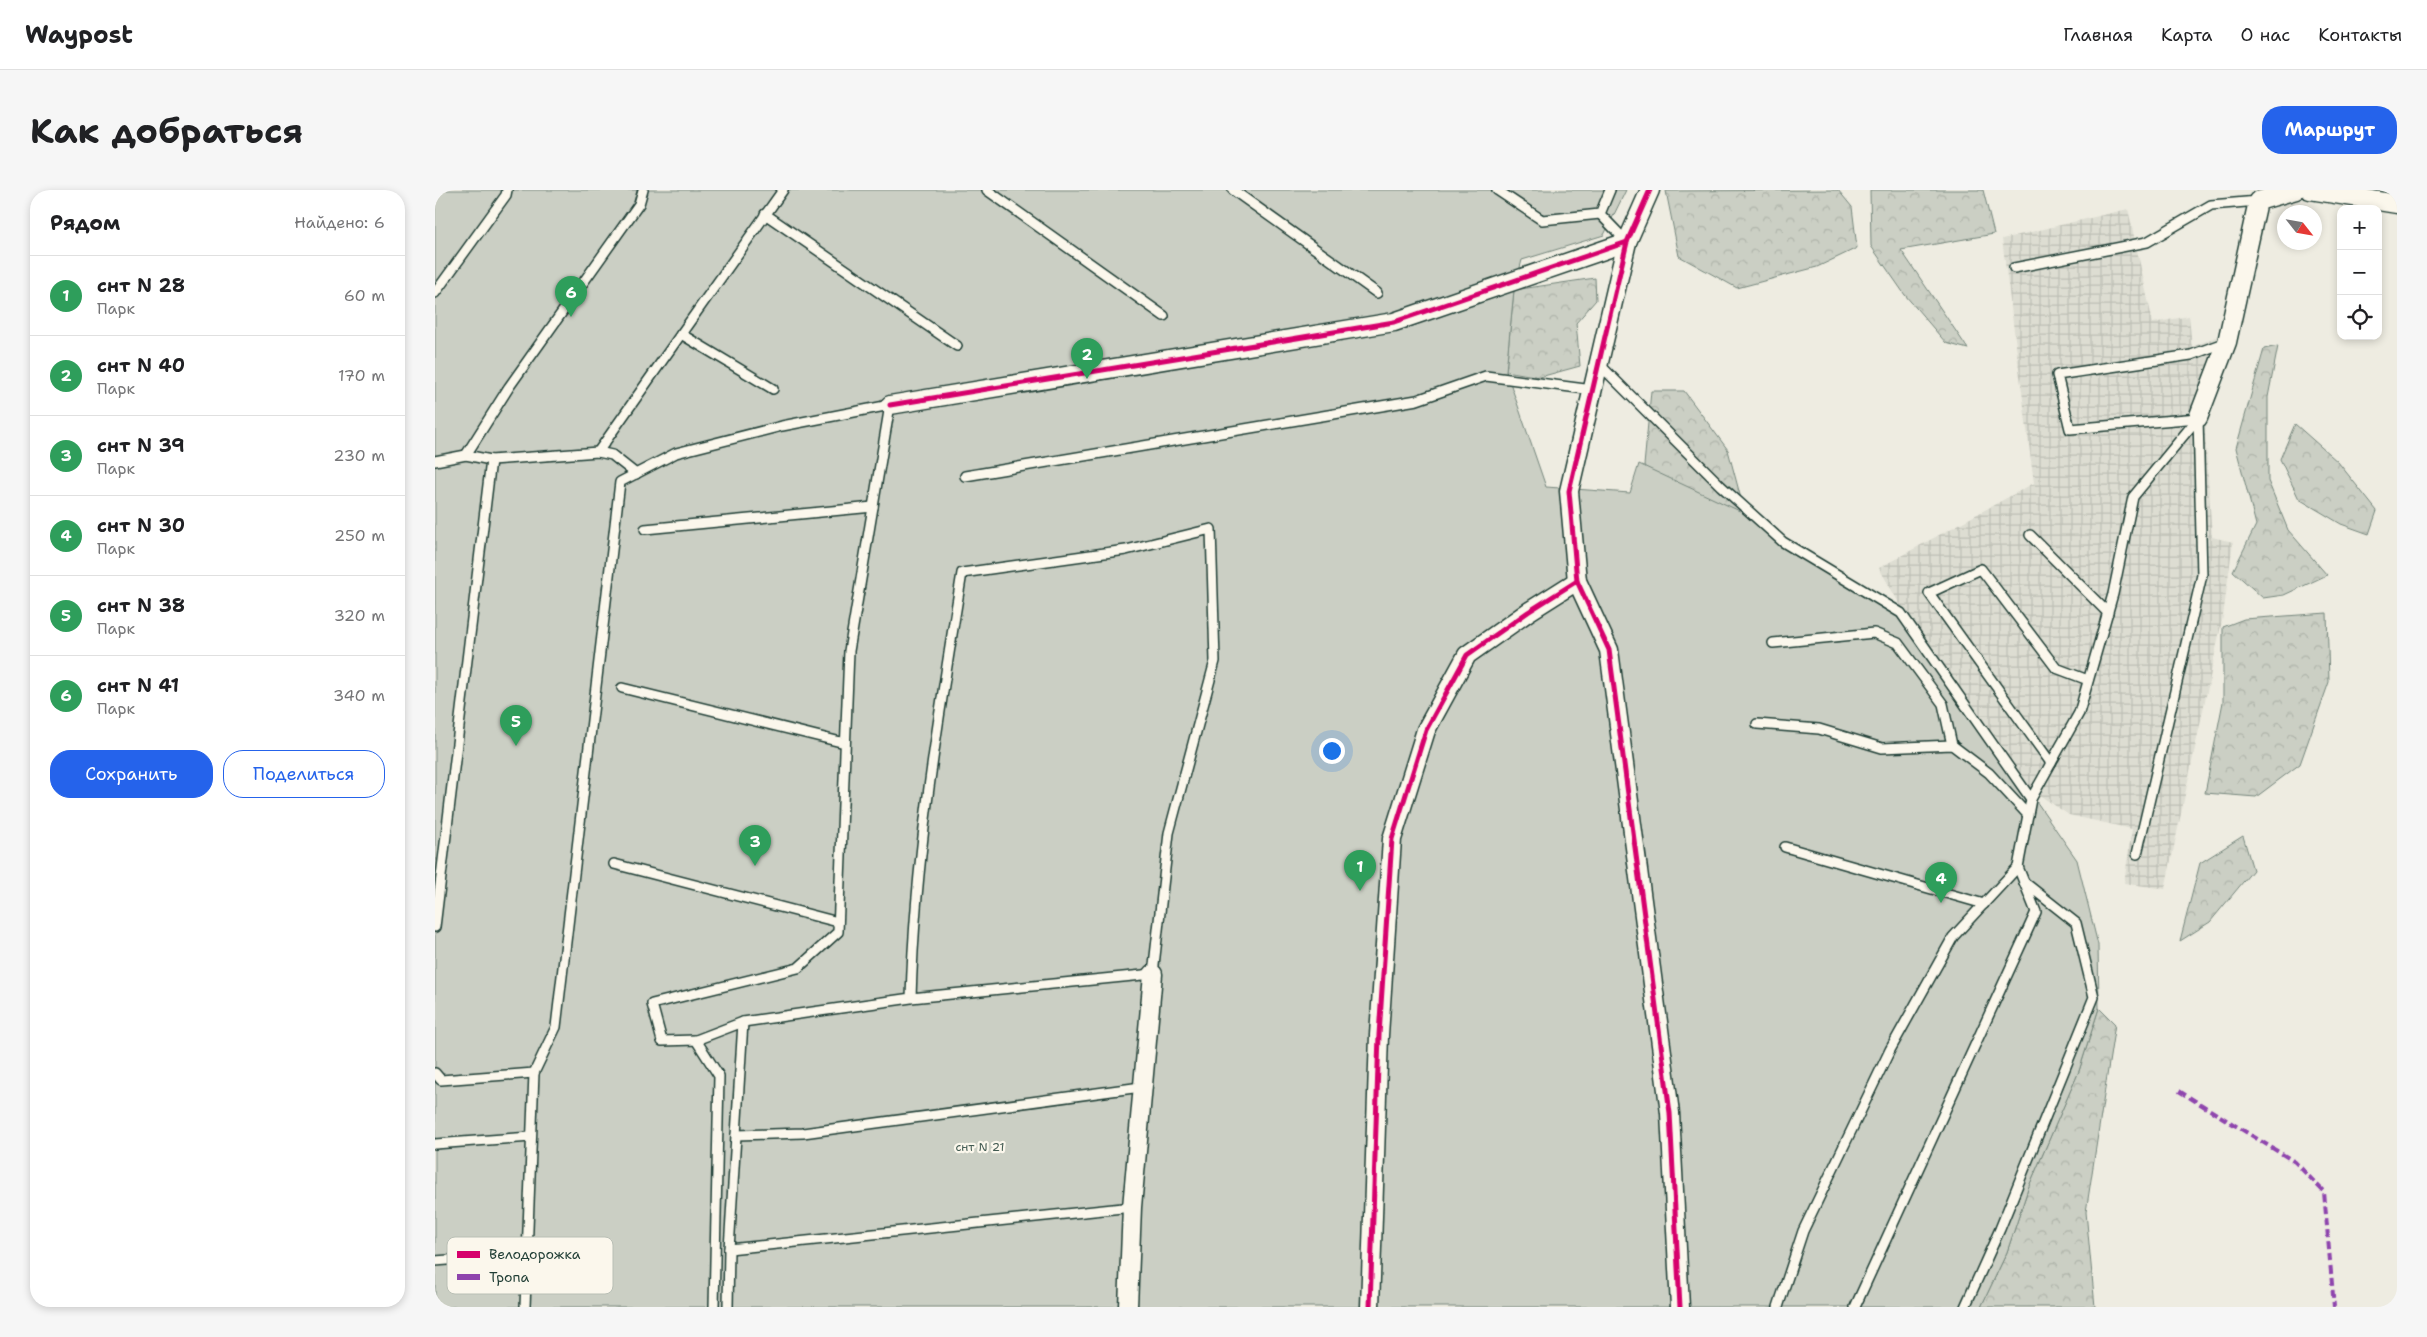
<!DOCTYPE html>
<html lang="ru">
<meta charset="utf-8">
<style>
:root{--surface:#fff;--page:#f6f6f6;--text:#202124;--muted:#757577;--line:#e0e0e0;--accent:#2563eb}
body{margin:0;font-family:"Shantell Sans",sans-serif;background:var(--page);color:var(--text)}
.controls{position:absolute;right:15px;top:15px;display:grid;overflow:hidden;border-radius:10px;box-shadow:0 2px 8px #0003}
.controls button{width:45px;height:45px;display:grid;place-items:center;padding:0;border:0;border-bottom:1px solid var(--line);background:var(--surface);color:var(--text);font:25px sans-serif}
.compass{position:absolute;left:1842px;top:15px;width:45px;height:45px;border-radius:50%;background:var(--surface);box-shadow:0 2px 8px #0003;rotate:121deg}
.you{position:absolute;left:896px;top:560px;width:18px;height:18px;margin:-12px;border:4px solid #fff;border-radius:50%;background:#1a73e8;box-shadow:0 0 0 8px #1a73e833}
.badge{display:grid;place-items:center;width:32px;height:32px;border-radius:50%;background:var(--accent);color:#fff;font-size:16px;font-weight:700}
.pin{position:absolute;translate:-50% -41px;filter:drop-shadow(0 1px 2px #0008)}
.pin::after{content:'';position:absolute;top:26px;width:18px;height:15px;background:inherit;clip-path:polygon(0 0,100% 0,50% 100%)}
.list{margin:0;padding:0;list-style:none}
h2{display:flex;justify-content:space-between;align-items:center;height:65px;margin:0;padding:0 20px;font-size:21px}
h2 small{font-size:16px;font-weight:400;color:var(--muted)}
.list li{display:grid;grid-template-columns:32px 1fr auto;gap:15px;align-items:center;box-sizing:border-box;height:80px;padding:0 20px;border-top:1px solid var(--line)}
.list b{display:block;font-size:19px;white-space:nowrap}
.list p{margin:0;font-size:16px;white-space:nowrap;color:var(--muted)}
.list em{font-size:16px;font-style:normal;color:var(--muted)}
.actions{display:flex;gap:10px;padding:15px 20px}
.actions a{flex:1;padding:11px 0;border:1px solid var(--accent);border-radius:20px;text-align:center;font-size:18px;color:var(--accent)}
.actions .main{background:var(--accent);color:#fff}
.icon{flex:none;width:28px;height:28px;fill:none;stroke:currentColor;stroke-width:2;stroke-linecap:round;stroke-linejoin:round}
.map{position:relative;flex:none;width:1962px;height:1117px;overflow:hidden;border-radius:20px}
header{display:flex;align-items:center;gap:30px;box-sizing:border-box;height:70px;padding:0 25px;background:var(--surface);border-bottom:1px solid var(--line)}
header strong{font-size:24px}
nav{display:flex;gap:28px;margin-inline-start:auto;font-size:18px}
.intro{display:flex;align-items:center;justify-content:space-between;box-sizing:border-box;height:120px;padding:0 30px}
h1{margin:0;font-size:35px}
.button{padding:12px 22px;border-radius:20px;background:var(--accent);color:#fff;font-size:18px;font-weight:700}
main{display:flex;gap:30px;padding:0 30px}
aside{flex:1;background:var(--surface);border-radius:20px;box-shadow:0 2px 8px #0003}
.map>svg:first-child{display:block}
.industrial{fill:url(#industrial-grid)}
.forest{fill:url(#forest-crowns);stroke:#75867c}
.garden{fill:#cbcfc4;stroke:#75867c}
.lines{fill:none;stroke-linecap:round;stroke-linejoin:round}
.lane-casing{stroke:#1f3d34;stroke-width:12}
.street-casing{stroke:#1f3d34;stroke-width:21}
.lane{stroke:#fbf7ec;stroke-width:9}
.street{stroke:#fbf7ec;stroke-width:18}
.quiet{stroke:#8e44ad;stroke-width:4;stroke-dasharray:8 4;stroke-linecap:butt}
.cycleway-casing{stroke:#fbf7ec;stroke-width:8}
.cycleway{stroke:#d6006c;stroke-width:5}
.labels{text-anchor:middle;stroke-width:4.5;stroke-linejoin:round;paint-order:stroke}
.park-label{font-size:12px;fill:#415a51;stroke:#fbf7ec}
.key{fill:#fbf7ec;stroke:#b9bfb5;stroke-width:1}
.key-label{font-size:14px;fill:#1f3d34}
</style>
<header>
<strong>Waypost</strong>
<nav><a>Главная</a><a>Карта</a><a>О нас</a><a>Контакты</a></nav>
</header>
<div class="intro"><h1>Как добраться</h1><a class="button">Маршрут</a></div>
<main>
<aside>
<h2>Рядом<small>Найдено: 6</small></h2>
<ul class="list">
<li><span class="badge" style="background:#2e9e5b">1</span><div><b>снт N 28</b><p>Парк</p></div><em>60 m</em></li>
<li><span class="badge" style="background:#2e9e5b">2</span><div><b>снт N 40</b><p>Парк</p></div><em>170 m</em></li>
<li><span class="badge" style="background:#2e9e5b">3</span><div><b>снт N 39</b><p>Парк</p></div><em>230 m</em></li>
<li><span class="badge" style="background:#2e9e5b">4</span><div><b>снт N 30</b><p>Парк</p></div><em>250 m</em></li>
<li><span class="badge" style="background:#2e9e5b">5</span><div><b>снт N 38</b><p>Парк</p></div><em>320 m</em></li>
<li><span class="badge" style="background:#2e9e5b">6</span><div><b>снт N 41</b><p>Парк</p></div><em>340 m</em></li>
</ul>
<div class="actions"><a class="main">Сохранить</a><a>Поделиться</a></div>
</aside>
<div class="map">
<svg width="1962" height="1117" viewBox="0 0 1962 1117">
<defs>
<pattern id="industrial-grid" width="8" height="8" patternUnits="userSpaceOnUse" patternTransform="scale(1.25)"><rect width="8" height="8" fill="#ddddd2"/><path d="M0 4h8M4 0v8" fill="none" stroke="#bdbfb5"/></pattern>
<pattern id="forest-crowns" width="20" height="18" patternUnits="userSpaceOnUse" patternTransform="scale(1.25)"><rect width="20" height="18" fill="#cbcfc4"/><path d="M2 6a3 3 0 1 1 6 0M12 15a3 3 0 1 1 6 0" fill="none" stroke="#aeb3a9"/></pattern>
</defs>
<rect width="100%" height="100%" fill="#eeece1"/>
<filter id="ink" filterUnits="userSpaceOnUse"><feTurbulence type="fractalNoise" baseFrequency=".02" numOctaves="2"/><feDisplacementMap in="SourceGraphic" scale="10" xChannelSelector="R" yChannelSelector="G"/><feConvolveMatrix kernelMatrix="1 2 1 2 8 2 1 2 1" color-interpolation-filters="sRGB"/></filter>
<g filter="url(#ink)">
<path class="industrial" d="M1693 19 1718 133 1754 126 1757 157 1785 145 1778 169 1770 243 1777 347 1798 352 1788 426 1730 699 1689 693 1697 639 1634 625 1591 596 1467 418 1444 378 1599 293 1567 49Z"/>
<g class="forest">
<path d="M1403 0 1417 17 1422 58 1382 77 1302 98 1244 66 1231 1Z"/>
<path d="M1435 0H1548L1559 44 1466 60 1533 159 1511 153 1470 105 1436 56Z"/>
<path d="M1160 88 1161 110 1141 133 1145 176 1105 187 1071 181 1079 100Z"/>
<path d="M1843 156 1833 207V291L1853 340 1892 385 1849 405 1828 408 1798 381 1821 335 1801 258 1829 159Z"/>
<path d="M1216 201H1249L1293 260 1312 331 1208 286Z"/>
<path d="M1860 234 1903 272 1942 321 1934 344 1906 334 1864 309 1845 269Z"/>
<path d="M1892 423 1894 492 1865 574 1821 607 1770 603 1788 512V437L1809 429Z"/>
<path d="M1808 646 1818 680 1775 732 1745 751 1765 673Z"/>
<path d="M1664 818 1680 834 1651 1022 1660 1117H1546L1572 1062 1594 996 1644 881Z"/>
</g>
<path class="garden" d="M0 0H1191L1169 45 1087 70 1079 100 1071 181 1111 297 1195 303 1204 274 1309 323 1467 418 1642 670 1663 755 1664 818 1644 881 1594 996 1572 1062 1546 1117H0Z"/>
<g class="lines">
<defs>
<g id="lane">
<path d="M552 0 729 126"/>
<path d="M798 0 942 103"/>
<path d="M1062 0 1107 30 1165 24"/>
<path d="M1175 0 1165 24 1192 52"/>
<path d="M330 24 522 156"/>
<path d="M1579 78 1712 52 1776 15 1823 11"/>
<path d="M0 103 71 5 72 0"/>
<path d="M1164 174 1286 296 1348 352 1466 423 1596 609"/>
<path d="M338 199 246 144 348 0"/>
<path d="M1763 228 1635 239 1622 185 1756 165 1791 152"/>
<path d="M163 262 246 144"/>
<path d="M0 271 31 265"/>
<path d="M201 284 177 265 163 262 56 270 31 265 74 197 204 14 208 0"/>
<path d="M530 286 982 210 1051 186 1158 200"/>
<path d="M210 339 438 317"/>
<path d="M1595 345 1673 423"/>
<path d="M1338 453 1439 443 1463 453 1508 514 1517 555"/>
<path d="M187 498 410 553"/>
<path d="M1322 534 1384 539 1447 558 1517 555 1554 583 1593 625"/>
<path d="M1616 573 1494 403 1546 379 1621 478 1653 490"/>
<path d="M1350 657 1549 714"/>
<path d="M1702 664 1767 385 1763 228"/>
<path d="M179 674 403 732"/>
<path d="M0 737 56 270"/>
<path d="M261 850 308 832 476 808 718 784 734 643 780 471 776 339 691 360 527 383C504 524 480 665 476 808"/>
<path d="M0 883 6 890 99 883 121 837 185 292 241 263 347 236 455 215 414 461 403 742 363 778 217 814 227 851 261 850 284 886 279 1117"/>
<path d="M301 945 368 943 706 897"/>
<path d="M0 954 96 947"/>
<path d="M294 1059 697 1017"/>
<path d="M0 1071 92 1064"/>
<path d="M90 1117 99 883"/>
<path d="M293 1117 294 1059 308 832"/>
<path d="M1343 1117 1368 1041 1455 860 1518 747 1583 677 1596 609 1644 523 1678 404 1698 307 1763 228"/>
<path d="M1420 1117 1601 722 1583 677"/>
<path d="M1530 1117 1565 1039 1659 807 1641 733 1589 692"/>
</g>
<g id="street">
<path d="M1215 0 1192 52 1134 301 1142 391 1174 460 1235 923 1245 1117"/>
<path d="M1875 0 1962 14"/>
<path d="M455 215 959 132 1192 52"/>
<path d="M1763 228 1792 152 1823 11 1861 0"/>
<path d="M693 1117 697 1017 718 784"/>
<path d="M935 1117 944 845 957 649 991 540 1032 465 1093 422 1142 391"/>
</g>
</defs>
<use href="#lane" class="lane-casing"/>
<use href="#street" class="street-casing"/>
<use href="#lane" class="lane"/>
<use href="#street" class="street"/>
<path class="quiet" d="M1744 901 1860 972 1889 1002 1899 1117"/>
<defs>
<g id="cycleway">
<path d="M1215 0 1192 52 1134 301 1142 391 1174 460 1235 923 1245 1117"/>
<path d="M455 215 959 132 1192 52"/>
<path d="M935 1117 944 845 957 649 991 540 1032 465 1093 422 1142 391"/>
</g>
</defs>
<use href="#cycleway" class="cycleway-casing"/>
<use href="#cycleway" class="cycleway"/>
</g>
</g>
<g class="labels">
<g class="park-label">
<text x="545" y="961">снт N 21</text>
</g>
</g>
<rect x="12" y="1047" width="166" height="57" rx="8" class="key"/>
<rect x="22" y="1061" width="23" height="7" fill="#d6006c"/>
<rect x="22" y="1084" width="23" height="6" fill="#8e44ad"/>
<g class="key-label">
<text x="54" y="1069">Велодорожка</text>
<text x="54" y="1092">Тропа</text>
</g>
</svg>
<div class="controls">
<button>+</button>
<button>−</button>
<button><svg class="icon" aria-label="locate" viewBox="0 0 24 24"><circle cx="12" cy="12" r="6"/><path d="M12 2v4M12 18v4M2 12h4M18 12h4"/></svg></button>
</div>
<svg class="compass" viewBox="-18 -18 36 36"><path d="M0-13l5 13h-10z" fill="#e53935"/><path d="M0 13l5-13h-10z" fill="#757577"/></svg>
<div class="you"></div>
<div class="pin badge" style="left:925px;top:701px;background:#2e9e5b">1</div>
<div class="pin badge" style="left:652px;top:189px;background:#2e9e5b">2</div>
<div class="pin badge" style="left:320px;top:676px;background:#2e9e5b">3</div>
<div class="pin badge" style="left:1506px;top:713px;background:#2e9e5b">4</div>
<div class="pin badge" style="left:81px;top:556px;background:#2e9e5b">5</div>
<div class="pin badge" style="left:136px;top:127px;background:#2e9e5b">6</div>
</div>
</main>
